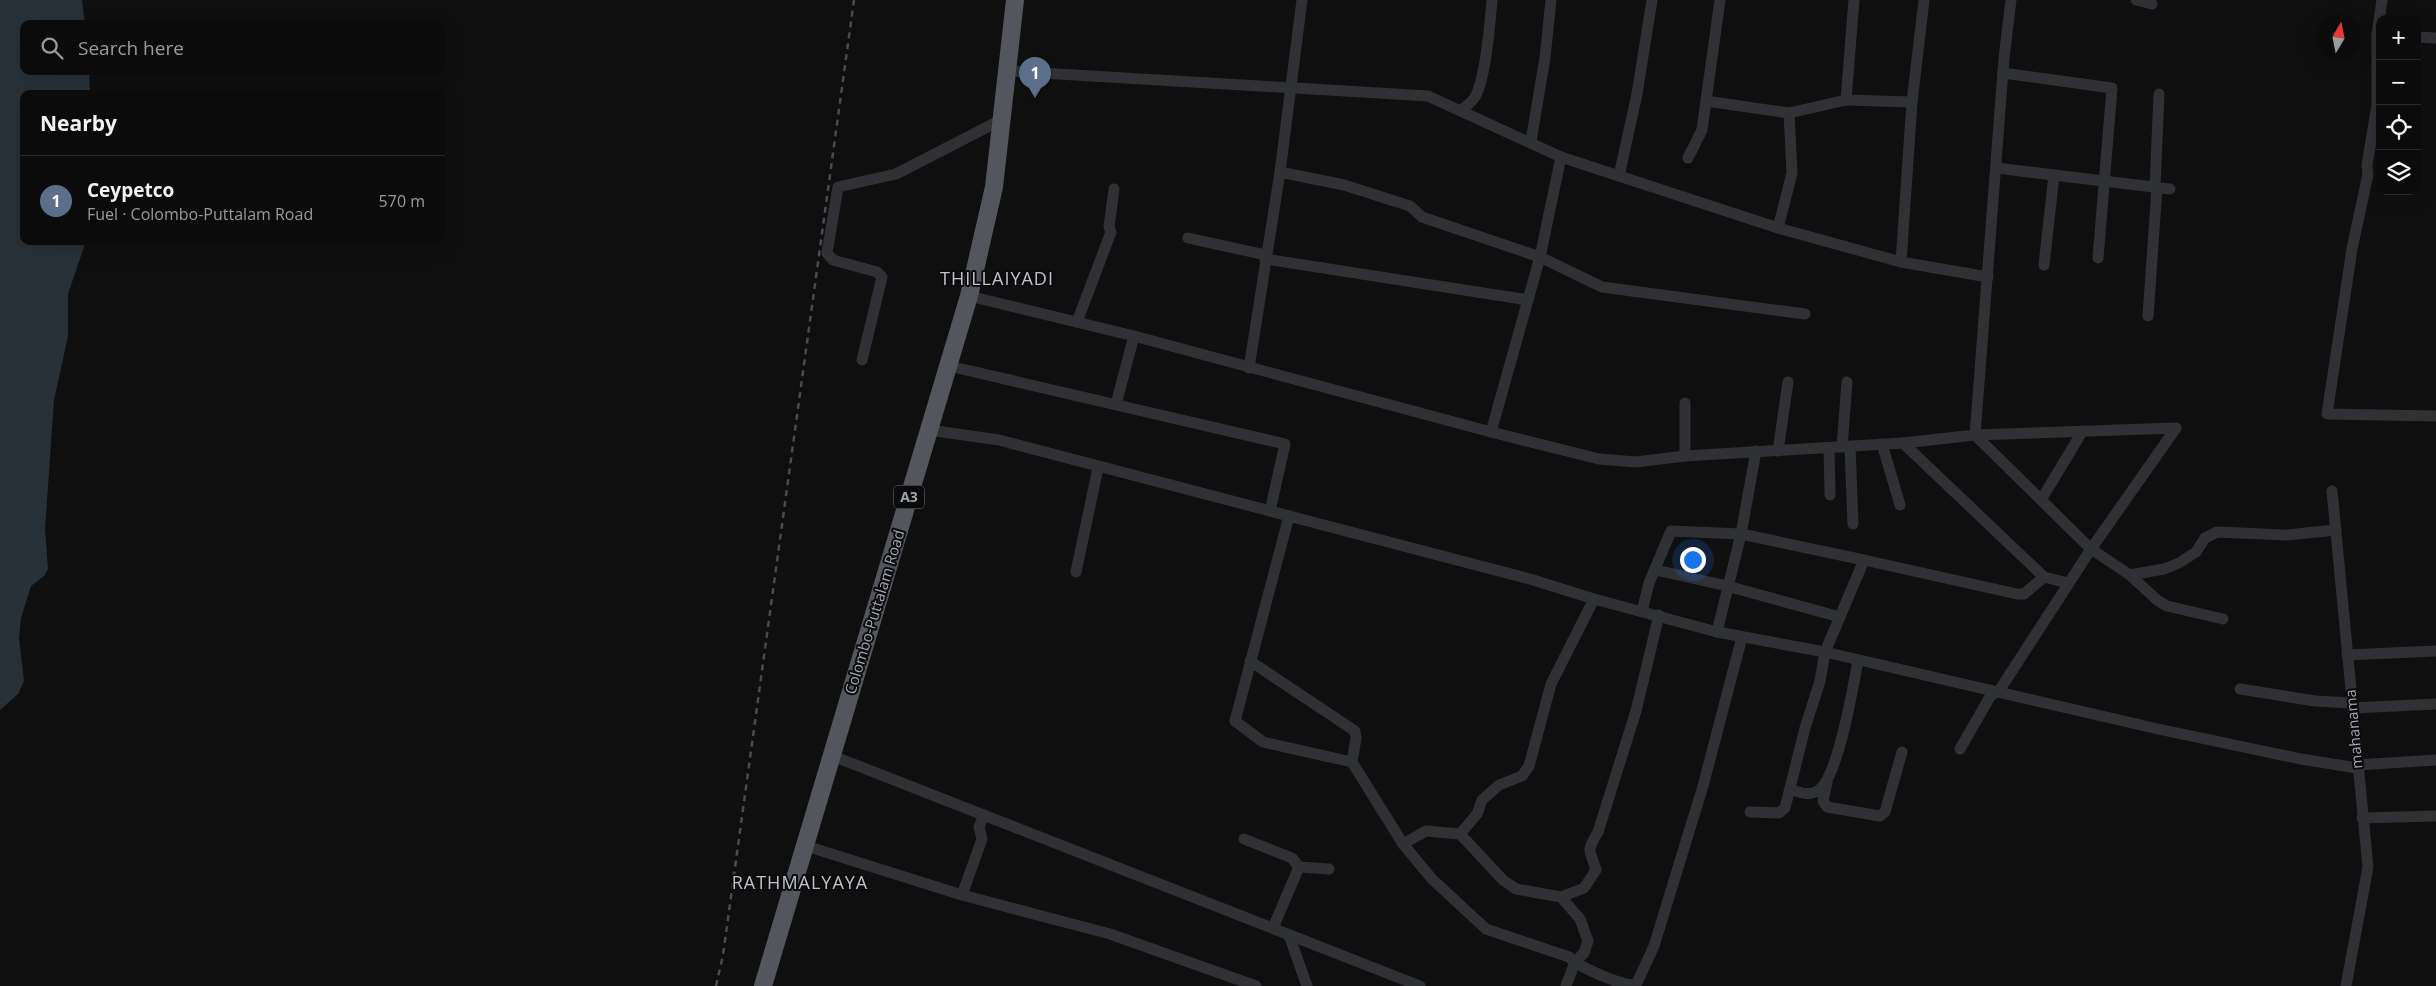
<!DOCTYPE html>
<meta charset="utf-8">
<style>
:root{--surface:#0b0b0c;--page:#141415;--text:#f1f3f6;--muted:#9a9b9d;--line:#2b2b2d;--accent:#ebac2d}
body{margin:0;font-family:"Open Sans",sans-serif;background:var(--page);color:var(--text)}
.controls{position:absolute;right:15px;top:15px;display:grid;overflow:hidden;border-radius:10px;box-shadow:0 5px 20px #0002}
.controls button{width:45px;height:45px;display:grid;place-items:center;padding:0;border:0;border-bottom:1px solid var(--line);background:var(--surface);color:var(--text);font:25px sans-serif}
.compass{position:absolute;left:2316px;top:15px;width:45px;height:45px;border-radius:50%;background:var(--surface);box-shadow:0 5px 20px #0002;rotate:10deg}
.you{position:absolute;left:1692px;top:559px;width:18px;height:18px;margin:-12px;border:4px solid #fff;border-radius:50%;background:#1a73e8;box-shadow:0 0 0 8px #1a73e833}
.badge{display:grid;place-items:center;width:32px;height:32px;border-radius:50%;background:var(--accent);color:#fff;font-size:16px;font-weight:700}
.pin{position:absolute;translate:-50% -41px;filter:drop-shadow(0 1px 2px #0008)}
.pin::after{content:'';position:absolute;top:26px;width:18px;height:15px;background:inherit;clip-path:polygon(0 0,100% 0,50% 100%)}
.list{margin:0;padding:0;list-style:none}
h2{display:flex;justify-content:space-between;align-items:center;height:65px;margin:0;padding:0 20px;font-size:21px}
h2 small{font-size:16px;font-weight:400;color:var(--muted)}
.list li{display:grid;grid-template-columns:32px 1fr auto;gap:15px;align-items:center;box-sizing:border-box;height:90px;padding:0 20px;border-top:1px solid var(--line)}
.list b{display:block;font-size:19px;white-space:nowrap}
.list p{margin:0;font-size:16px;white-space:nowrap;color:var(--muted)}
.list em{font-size:16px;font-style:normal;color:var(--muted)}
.icon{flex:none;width:28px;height:28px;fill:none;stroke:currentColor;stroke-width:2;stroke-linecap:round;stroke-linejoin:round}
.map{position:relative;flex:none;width:2436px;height:986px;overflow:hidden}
.search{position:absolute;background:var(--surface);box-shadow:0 5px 20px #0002;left:20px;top:20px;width:425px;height:55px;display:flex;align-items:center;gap:12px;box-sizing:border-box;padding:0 18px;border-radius:10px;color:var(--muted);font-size:19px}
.panel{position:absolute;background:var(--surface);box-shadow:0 5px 20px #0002;left:20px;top:90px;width:425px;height:155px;border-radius:10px}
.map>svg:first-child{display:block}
.water{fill:#293138}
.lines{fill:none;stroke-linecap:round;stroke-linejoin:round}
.minor{stroke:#303135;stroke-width:11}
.trunk{stroke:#54565d;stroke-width:18}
.rail{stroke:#494b50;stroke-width:2.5;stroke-dasharray:6 5;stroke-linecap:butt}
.labels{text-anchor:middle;stroke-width:4;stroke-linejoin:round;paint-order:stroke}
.shield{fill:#0a0a0b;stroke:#74777f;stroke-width:1}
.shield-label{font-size:14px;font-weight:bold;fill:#a1a6b1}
.street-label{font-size:15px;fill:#a1a6b1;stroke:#0a0a0b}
.quarter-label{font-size:18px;letter-spacing:1px;fill:#c1c4cd;stroke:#0a0a0b}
</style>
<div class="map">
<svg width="2436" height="986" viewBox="0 0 2436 986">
<rect width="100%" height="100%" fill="#0f0f10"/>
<path class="water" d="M0 0H82L85 24H24V71H89L90 94H24V241H86L68 294V336L54 400 45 529 48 569 44 576 31 586 21 618 19 638 24 681 18 694 0 710Z"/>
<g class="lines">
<g class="minor">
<path d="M1720 0 1706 101 1789 113"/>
<path d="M1854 0 1846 100 1912 102"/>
<path d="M2136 0 2152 4"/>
<path d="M2377 34 2382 0"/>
<path d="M2380 34H2377V105L2367 165 2368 174 2352 249 2327 414 2436 416"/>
<path d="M2417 37 2436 38"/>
<path d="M1009 71 1428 96 1561 157 1778 228 1901 262 1988 277"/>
<path d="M2003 73 2112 88 2098 258"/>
<path d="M1461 111C1465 107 1472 102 1475 97 1486 78 1490 23 1492 0"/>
<path d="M1531 141 1545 58 1551 0"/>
<path d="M1688 158 1702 130 1706 101"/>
<path d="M1996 168 2170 189"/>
<path d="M1280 172 1344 185 1410 206 1422 217 1540 257 1561 157"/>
<path d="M1619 176 1637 94 1652 0"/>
<path d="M2155 187 2159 94"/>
<path d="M1778 228 1792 173 1789 113 1846 100"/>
<path d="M1188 238 1266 255"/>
<path d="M1265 259 1528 300"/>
<path d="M1901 262 1912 102 1924 0"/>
<path d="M2044 265 2054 175"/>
<path d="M969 296 1134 336 1491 432 1599 459 1636 462 1685 456 1903 443 1975 435 2004 58 2011 0"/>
<path d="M2148 316 2157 188"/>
<path d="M1077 322 1111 232 1109 227 1114 189"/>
<path d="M862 360 882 277 877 272 833 260 827 253 838 187 896 174 1001 120"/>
<path d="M949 366 1285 444 1270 511"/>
<path d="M1249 368 1280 172 1302 0"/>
<path d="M1116 404 1134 336"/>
<path d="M929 430 999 440 1530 579 1594 599 1717 632 1825 652 2158 729 2301 759 2357 768"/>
<path d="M1491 432 1540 257 1602 287 1805 314"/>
<path d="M1975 435 2176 428 2091 549 2130 575 2157 600 2167 606 2223 619"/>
<path d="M1903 443 2044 577"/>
<path d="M1882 444 1900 505"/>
<path d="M1842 447 1847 382"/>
<path d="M1850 447 1853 524"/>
<path d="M1829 448 1830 495"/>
<path d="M1778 451 1788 382"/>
<path d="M1685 456V403"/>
<path d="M2332 491 2368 867 2346 986"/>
<path d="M2041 500 2082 432"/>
<path d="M1864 560 2017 594H2024L2044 577 2068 583"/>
<path d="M1656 570 1727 586 1840 617"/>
<path d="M1076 572 1098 468"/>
<path d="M2130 575 2164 569 2179 563 2196 552 2205 538 2217 532 2286 535 2336 530"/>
<path d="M1642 611 1649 583 1671 531 1741 534 1864 560 1825 652 1820 681 1805 728 1785 808 1779 813 1750 812"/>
<path d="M1717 632 1741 534 1756 451"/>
<path d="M2347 655 2436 651"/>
<path d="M1250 661 1355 731 1356 738 1352 762 1263 742 1235 721 1289 516"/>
<path d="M2240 689 2315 701 2352 703"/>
<path d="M2352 708 2436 704"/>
<path d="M1960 749 1991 695 1999 691 2091 549 1975 435"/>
<path d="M833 756 1420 986"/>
<path d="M1352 762 1403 844 1432 879 1486 929 1569 957C1579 967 1621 986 1636 985L1654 946 1703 786 1742 637"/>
<path d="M2357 765 2436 760"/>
<path d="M1827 782 1823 801 1827 807 1880 816 1885 812 1902 752"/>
<path d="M1790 789C1800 793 1811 797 1820 789 1839 773 1853 687 1858 661"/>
<path d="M2362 818 2436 816"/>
<path d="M1460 834 1477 814 1482 800 1499 785 1522 776 1529 766 1551 684 1594 599"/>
<path d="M1244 839 1292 858 1299 867"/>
<path d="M1403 844 1426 831 1460 834 1503 880 1516 889 1561 897 1580 919 1588 941 1584 953 1575 962 1566 986"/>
<path d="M806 846 962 895 1110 934 1256 986"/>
<path d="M1299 867 1329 869"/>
<path d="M962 895 982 839 979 827 984 815"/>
<path d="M1561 897 1584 888 1596 870C1590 848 1585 854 1598 832L1636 711 1659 615"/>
<path d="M1273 928 1299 867"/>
<path d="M1289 935 1307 986"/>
</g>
<path class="trunk" d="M763 986 969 296 994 187 1015 0"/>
<path class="rail" d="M716 986 723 955 854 0"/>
</g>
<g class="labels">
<rect class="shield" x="894" y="485.5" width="30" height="23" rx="4"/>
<g class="shield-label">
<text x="909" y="502">A3</text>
</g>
<g class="street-label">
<text transform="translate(875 612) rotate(-73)" y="5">Colombo-Puttalam Road</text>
<text transform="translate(2354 729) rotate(-95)" y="5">mahanama</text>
</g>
<g class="quarter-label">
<text x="997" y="285">THILLAIYADI</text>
<text x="800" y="889">RATHMALYAYA</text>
</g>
</g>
</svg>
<div class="controls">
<button>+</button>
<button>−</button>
<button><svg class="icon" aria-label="locate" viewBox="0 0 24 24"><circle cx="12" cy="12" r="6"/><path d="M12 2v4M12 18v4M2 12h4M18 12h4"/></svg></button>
<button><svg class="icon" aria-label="layers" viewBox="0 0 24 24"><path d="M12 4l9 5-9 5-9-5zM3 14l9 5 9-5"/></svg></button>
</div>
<svg class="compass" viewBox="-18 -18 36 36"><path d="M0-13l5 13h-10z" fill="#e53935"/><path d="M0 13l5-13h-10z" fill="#9a9b9d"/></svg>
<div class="you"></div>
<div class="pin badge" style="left:1035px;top:98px;background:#5c6f8a">1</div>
<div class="search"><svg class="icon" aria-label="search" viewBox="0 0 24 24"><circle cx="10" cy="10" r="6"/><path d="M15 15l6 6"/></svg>Search here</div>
<section class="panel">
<h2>Nearby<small></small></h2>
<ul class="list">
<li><span class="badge" style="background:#5c6f8a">1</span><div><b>Ceypetco</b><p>Fuel · Colombo-Puttalam Road</p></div><em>570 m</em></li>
</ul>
</section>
</div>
